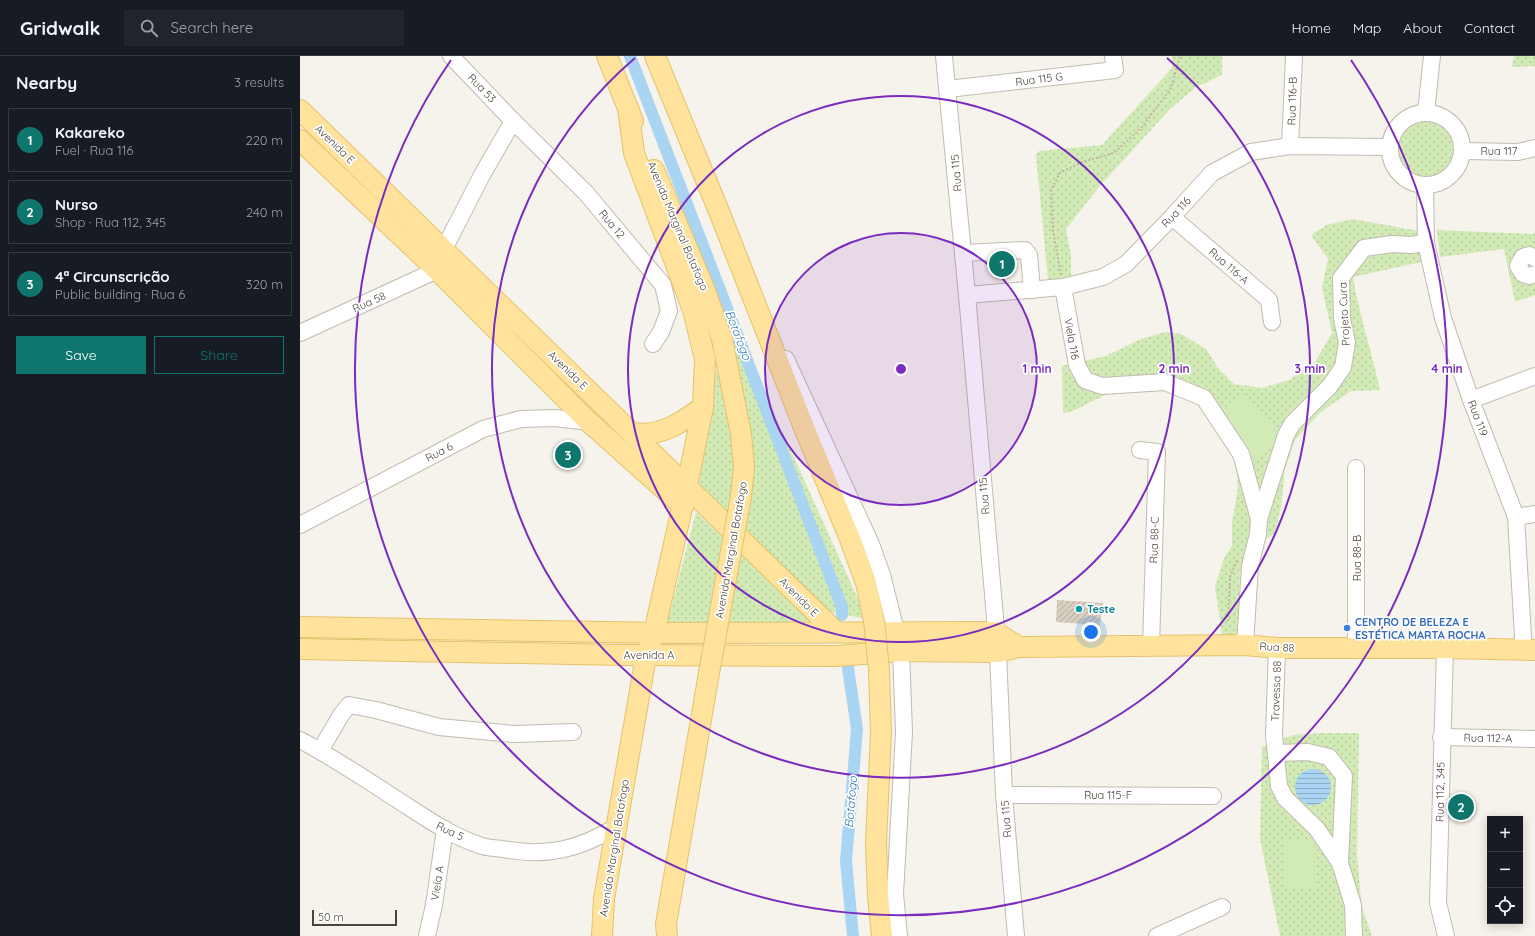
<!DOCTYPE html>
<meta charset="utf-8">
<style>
:root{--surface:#171b24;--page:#20242c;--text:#f1f3f6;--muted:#9ea1a6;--line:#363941;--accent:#0f766e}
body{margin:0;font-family:Quicksand,sans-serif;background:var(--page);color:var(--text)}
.controls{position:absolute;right:12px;bottom:12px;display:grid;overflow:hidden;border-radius:0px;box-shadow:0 2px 10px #0003}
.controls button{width:36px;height:36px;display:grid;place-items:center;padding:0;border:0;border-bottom:1px solid var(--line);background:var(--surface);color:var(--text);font:20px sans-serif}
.scale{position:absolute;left:12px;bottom:10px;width:85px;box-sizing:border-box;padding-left:4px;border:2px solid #4b4439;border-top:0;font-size:11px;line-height:14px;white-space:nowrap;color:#4b4439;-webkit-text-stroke:3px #fff;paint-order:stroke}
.you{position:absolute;left:791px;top:576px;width:14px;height:14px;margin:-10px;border:3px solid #fff;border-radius:50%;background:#1a73e8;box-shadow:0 0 0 6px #1a73e833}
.badge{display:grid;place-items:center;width:26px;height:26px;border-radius:50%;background:var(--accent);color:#fff;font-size:13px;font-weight:700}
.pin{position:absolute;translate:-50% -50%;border:2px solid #fff;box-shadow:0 1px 4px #0006}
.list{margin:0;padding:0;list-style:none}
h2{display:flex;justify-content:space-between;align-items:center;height:52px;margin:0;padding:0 16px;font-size:17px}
h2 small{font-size:13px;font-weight:400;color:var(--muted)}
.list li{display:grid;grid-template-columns:26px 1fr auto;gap:12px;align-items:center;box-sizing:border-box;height:64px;margin:0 8px 8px;padding:0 8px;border:1px solid var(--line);border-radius:0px}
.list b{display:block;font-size:15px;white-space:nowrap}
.list p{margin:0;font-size:13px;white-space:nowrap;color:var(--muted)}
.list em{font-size:13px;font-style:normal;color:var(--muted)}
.actions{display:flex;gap:8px;padding:12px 16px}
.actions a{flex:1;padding:9px 0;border:1px solid var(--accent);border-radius:0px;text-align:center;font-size:14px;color:var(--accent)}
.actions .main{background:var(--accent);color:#fff}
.icon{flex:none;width:22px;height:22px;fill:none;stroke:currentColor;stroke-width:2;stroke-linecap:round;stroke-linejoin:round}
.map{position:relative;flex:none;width:1235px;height:880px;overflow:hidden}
header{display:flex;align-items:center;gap:24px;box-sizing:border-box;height:56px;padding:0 20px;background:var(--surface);border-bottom:1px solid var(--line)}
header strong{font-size:19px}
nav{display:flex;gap:22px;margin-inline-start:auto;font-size:14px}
.search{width:280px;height:36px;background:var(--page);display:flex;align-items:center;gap:10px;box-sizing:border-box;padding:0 14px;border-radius:0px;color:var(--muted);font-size:15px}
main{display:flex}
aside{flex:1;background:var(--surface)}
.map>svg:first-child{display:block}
.park{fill:url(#park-dots)}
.pitch{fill:#d2eab5}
.water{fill:url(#water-rules)}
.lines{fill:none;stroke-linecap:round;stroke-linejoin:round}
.canal{stroke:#a9d4f2;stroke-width:12}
.building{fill:url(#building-hatch)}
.minor-casing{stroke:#c2bbae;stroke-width:18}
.major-casing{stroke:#e6c16a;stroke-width:22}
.path{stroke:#c4b79f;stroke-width:2;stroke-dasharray:2 2;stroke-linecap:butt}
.minor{stroke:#fff;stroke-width:16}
.major{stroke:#ffe39c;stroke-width:20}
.major-bridge-casing{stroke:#e6c16a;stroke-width:22;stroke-linecap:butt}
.major-bridge{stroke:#ffe39c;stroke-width:20}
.ring{fill:none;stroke:#7b2cbf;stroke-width:2}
.culture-dot{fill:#0f9aa8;stroke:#fff;stroke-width:1.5}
.shop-dot{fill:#3f7fe0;stroke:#fff;stroke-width:1.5}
.labels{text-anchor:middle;stroke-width:3.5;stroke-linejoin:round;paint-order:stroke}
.street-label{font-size:11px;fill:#4b4439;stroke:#fff}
.culture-label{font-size:11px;font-weight:bold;fill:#0d838f;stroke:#fff;text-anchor:start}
.shop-label{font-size:11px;font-weight:bold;fill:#366cbe;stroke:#fff;text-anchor:start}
.water-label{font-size:12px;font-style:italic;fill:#2e7ab2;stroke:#fff}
.centre{fill:#7b2cbf;stroke:#fff;stroke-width:2}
.ring-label{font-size:12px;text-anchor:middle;font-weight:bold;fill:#7b2cbf;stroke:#fff;stroke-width:3.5;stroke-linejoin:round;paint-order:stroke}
</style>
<header>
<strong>Gridwalk</strong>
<div class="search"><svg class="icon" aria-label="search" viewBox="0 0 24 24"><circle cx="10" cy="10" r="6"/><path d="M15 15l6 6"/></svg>Search here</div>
<nav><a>Home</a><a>Map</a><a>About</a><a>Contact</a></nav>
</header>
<main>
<aside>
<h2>Nearby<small>3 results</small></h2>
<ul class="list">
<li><span class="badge">1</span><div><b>Kakareko</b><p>Fuel · Rua 116</p></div><em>220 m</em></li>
<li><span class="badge">2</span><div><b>Nurso</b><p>Shop · Rua 112, 345</p></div><em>240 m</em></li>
<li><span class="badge">3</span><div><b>4ª Circunscrição</b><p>Public building · Rua 6</p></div><em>320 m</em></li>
</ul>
<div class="actions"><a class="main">Save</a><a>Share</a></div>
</aside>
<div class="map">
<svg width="1235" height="880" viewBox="0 0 1235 880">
<defs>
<pattern id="park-dots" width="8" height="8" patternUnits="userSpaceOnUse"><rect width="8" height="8" fill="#d2eab5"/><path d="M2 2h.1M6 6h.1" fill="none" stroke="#b6ca9c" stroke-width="1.8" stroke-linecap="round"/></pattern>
<pattern id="water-rules" width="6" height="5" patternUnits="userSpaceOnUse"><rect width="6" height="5" fill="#a9d4f2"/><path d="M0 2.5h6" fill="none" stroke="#8caec5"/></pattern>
<pattern id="building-hatch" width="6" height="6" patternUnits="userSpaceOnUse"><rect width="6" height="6" fill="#d8cfc1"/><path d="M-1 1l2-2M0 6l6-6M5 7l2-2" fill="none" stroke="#b1aa9e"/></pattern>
</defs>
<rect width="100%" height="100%" fill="#f6f3ec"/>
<g class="park">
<path d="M872 0H922V19L896 31 870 53 799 131 766 173 771 200V221L748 224 736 99 739 95 802 89 872 12Z"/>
<path d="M1214 0H1235V10L1212 11Z"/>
<circle cx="1126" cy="93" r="28"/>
<path d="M1053 163 1119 175 1121 206 1053 221C1059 259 1072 296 1080 334L1051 335 1021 356 995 384 985 413 981 451 975 477 946 497 940 517 937 581 922 579 915 530 924 502 932 490V467L938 432 936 402 893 338 840 331 817 333 771 356 763 357 762 310 806 300 841 283 865 276 881 278 906 293 918 312 934 328 962 332 989 324 1015 306 1032 277 1022 232 1028 203 1011 179 1027 169Z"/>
<path d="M1137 174 1235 178V239L1215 246 1204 193 1140 201Z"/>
<path d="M440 282 567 563 530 556 399 429 414 318Z"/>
<path d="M396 456 514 565 366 571Z"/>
<path d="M1021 677H1059L1057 800 1062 852 1072 880H980L960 783 962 691 993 679Z"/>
</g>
<g class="pitch">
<path d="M943 336 979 380 951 405 914 361Z"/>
<path d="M1014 784 1015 832 984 833 983 785Z"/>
</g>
<circle class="water" cx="1013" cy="731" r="18"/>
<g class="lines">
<g class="canal">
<path d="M330 0 542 551V559"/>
<path d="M548 612 557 673 546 805 553 880"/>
</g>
</g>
<path class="building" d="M757 544 803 547 800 569 756 566Z"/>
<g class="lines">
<defs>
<g id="minor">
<path d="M151 0 213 65 286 137 363 229 369 255 361 276 353 288"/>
<path d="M644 0 667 239 698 596 704 739 716 880"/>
<path d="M648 33 815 14 813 0"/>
<path d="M1126 56 1132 0"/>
<circle cx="1126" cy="93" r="36"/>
<path d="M990 90 994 0"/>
<path d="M1164 95 1218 96 1235 92"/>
<path d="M1125 130 1126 187 1143 262 1171 344 1216 461 1223 580 1222 594"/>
<path d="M872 161 969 244 972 266"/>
<path d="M144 193 182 119 213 65"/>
<path d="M663 197 725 194 729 199 732 234"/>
<path d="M1235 202 1229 199 1223 201 1218 210 1223 218 1229 220 1235 218"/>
<path d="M763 231 777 309 785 324 802 330 865 326 904 342 941 398 959 463"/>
<path d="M667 239 763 231 803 221 826 208 872 161 912 117 951 96 990 90 1089 91"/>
<path d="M0 277 148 209"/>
<path d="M486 303 571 488 582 519 601 595 604 676 595 838 599 880"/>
<path d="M1171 344 1235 320"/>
<path d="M840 394 857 396 851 590"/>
<path d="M1216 461 1235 458"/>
<path d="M0 469 183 373 221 363 255 362 289 366"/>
<path d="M945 589 950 510 958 478 959 463 986 379 992 368 1030 330 1043 311 1047 286 1042 263 1041 222 1064 192 1092 188 1111 189 1126 187"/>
<path d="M977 592 974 679 979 730 985 742 1017 773 1040 807 1053 849 1054 880"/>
<path d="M1145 592 1138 847 1146 880"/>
<path d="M1056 593V412"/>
<path d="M1141 681 1235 683"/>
<path d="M0 684C36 703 70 726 104 748 127 763 152 780 179 789 186 792 195 792 203 793 246 801 278 794 316 771"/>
<path d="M20 695 41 659 49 649 76 654 139 671 214 678 273 676"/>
<path d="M976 697 1008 696 1029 701 1044 720 1040 807"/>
<path d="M704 739 913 740"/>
<path d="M127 880 134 849 145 773"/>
<path d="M857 880 922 851"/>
</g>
<g id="major">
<path d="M307 0 333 65"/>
<path d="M355 0 420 158 505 374 550 483 566 527 574 565"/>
<path d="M0 54 535 575"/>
<path d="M0 84 138 215 289 366 383 450"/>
<path d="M354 114 404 232 422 283 441 378 444 412 441 440"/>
<path d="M333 377C361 381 381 367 403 351"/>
<path d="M0 571 369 577 695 576 719 591"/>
<path d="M0 593 323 599 537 600 601 595 698 596 719 591 945 589 977 592H1145L1235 594"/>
<path d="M579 614 581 677 576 787 578 840 582 880"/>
<path d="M302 880 304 843 346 600 354 577 387 430 403 351 405 303 393 254 334 97 328 52"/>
<path d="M367 880 366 868 409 617"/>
</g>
</defs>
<use href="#minor" class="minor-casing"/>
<use href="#major" class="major-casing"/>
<g class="path">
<path d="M761 219 753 175 751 134 760 117 782 106 814 97 842 71 871 32 880 0"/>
<path d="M928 565 930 521 937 504"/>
</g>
<use href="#minor" class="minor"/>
<use href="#major" class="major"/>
<defs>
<g id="major-bridge">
<path d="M574 565 579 614"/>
<path d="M409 617 441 440"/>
</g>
</defs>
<use href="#major-bridge" class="major-bridge-casing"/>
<use href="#major-bridge" class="major-bridge"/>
</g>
<circle cx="601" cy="313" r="136" fill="#7b2cbf" fill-opacity=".12"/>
<g class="ring">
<circle cx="601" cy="313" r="136"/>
<circle cx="601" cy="313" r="273"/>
<path d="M867 2A409 409 0 1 1 335 2"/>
<path d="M1051 4A546 546 0 1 1 151 4"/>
</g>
<circle class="culture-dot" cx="779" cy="553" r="4"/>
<circle class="shop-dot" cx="1047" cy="572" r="4"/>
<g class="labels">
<g class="street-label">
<text transform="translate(739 23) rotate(-7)" y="4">Rua 115 G</text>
<text transform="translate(182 32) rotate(46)" y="4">Rua 53</text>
<text transform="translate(992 45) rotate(-88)" y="4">Rua 116-B</text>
<text transform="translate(35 88) rotate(44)" y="4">Avenida E</text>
<text x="1199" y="99">Rua 117</text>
<text transform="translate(656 117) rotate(-95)" y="4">Rua 115</text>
<text transform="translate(876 156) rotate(-47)" y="4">Rua 116</text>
<text transform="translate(312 168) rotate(50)" y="4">Rua 12</text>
<text transform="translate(378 170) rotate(67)" y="4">Avenida Marginal Botafogo</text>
<text transform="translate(929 210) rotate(41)" y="4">Rua 116-A</text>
<text transform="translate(69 246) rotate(-24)" y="4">Rua 58</text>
<text transform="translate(1044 258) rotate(-93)" y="4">Projeto Cura</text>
<text transform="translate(772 283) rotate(80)" y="4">Viela 116</text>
<text transform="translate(268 314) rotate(44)" y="4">Avenida E</text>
<text transform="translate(1178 362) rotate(69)" y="4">Rua 119</text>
<text transform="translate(139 396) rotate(-28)" y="4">Rua 6</text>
<text transform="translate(684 440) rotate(-95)" y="4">Rua 115</text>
<text transform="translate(854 484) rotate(-88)" y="4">Rua 88-C</text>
<text transform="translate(431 494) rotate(-80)" y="4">Avenida Marginal Botafogo</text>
<text transform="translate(1057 502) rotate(-90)" y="4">Rua 88-B</text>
<text transform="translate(499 541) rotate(45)" y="4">Avenida E</text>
<text transform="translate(977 591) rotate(3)" y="4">Rua 88</text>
<text x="349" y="603">Avenida A</text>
<text transform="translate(976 635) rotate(-88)" y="4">Travessa 88</text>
<text transform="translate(1188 682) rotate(1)" y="4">Rua 112-A</text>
<text transform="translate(1140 736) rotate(-89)" y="4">Rua 112, 345</text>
<text x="808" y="743">Rua 115-F</text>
<text transform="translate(706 763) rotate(-94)" y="4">Rua 115</text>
<text transform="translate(150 775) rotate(26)" y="4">Rua 5</text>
<text transform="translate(314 792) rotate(-81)" y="4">Avenida Marginal Botafogo</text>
<text transform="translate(137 827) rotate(-81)" y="4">Viela A</text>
</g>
<g class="culture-label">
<text x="787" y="557">Teste</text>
</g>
<g class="shop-label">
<text x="1055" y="570">CENTRO DE BELEZA E<tspan x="1055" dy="13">ESTÉTICA MARTA ROCHA</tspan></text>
</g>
<g class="water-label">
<text transform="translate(438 279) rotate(69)" y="4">Botafogo</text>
<text transform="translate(551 746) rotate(-85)" y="4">Botafogo</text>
</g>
</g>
<circle cx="601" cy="313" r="6" class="centre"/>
<g class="ring-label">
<text x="737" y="317">1 min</text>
<text x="874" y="317">2 min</text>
<text x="1010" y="317">3 min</text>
<text x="1147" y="317">4 min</text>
</g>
</svg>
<div class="controls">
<button>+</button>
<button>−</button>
<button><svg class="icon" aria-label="locate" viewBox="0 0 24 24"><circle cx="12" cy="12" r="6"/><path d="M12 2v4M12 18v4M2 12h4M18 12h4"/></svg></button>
</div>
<div class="scale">50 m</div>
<div class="you"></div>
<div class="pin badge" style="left:702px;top:208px">1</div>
<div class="pin badge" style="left:1161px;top:751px">2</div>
<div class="pin badge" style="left:268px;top:399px">3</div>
</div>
</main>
